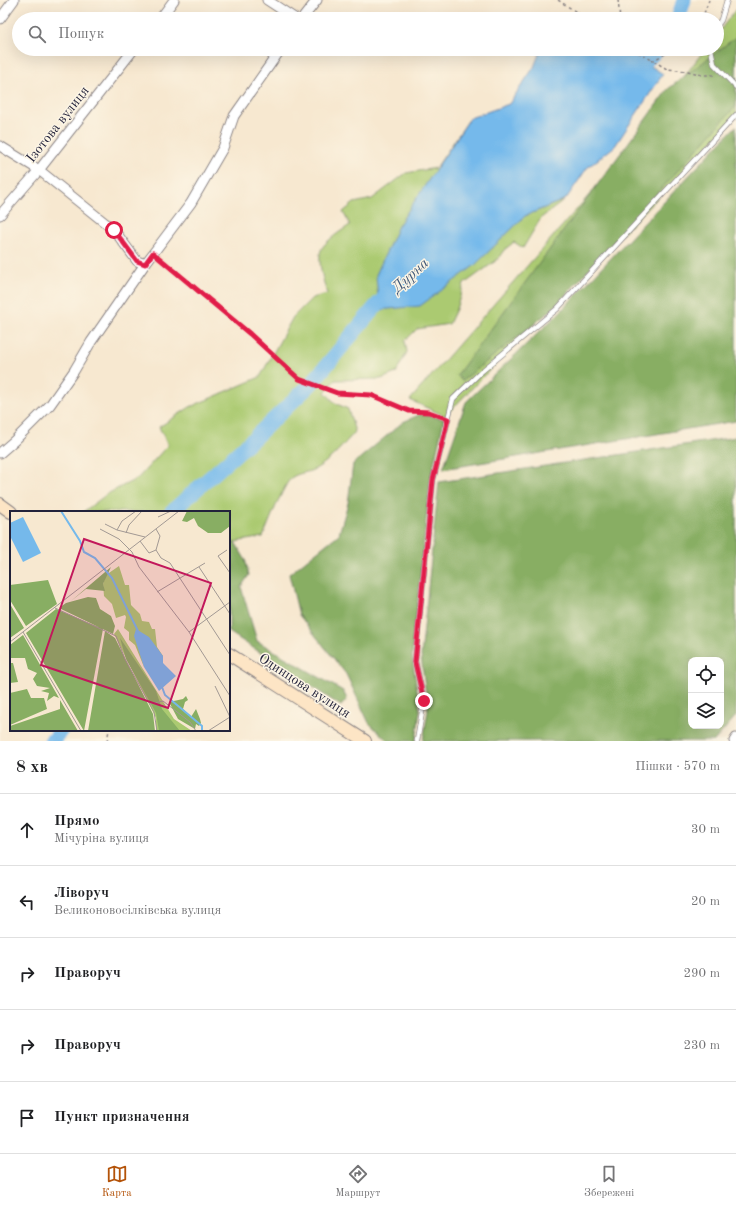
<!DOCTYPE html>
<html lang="uk">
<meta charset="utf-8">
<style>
:root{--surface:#fff;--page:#f2f2f2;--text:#202124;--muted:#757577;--line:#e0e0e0;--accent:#b45309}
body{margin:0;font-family:"Old Standard TT",serif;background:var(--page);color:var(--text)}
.controls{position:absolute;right:12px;bottom:12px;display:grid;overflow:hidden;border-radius:8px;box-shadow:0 4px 16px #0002}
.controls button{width:36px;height:36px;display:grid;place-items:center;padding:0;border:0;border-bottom:1px solid var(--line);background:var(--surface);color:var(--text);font:20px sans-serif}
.stop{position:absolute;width:12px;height:12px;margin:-9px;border:3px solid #e11d48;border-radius:50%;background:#fff}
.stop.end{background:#e11d48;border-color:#fff;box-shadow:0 1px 4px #0008}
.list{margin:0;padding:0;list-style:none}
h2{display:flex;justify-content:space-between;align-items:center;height:52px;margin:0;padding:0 16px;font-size:17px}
h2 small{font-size:13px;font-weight:400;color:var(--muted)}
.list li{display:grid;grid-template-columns:26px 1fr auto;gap:12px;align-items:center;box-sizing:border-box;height:72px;padding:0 16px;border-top:1px solid var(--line)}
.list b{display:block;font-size:15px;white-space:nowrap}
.list p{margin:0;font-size:13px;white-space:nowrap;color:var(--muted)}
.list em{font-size:13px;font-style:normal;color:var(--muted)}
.icon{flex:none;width:22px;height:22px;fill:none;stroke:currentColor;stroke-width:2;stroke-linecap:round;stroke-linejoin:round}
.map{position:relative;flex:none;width:736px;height:741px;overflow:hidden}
.search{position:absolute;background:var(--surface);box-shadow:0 4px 16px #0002;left:12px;right:12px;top:12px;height:44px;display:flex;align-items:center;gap:10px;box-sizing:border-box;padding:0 14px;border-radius:22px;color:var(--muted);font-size:15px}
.sheet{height:412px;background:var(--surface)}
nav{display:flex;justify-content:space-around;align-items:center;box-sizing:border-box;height:56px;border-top:1px solid var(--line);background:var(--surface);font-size:11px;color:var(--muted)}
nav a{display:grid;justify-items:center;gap:2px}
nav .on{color:var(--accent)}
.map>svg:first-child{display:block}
.green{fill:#abca71;stroke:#667656}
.forest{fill:#88ae63;stroke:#55684f;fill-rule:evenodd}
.water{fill:#75b9eb;stroke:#4c6e93}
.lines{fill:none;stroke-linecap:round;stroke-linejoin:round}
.river{stroke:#75b9eb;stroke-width:15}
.lane-casing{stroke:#8c8586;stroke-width:6}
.street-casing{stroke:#8c8586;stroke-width:11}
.secondary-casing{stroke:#8c8586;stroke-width:14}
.path{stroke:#8c8586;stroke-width:1.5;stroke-dasharray:3 3;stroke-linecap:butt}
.lane{stroke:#fff;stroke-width:4.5}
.street{stroke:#fff;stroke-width:9}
.secondary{stroke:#fde5c5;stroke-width:12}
.route{stroke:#e11d48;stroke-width:5}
.labels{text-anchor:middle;stroke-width:3;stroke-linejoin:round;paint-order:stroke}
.street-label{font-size:14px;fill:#22223b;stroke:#fcf5e5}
.water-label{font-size:15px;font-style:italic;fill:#3f5779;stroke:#fcf5e5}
.inset-river{fill:none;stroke:#75b9eb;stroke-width:2}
.inset-road{fill:none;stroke:#a29994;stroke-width:1}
.view{fill:#c2185b;fill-opacity:0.15;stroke:#c2185b;stroke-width:2}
.inset-edge{fill:none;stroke:#22223b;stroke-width:2}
</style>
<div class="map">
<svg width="736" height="741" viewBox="0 0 736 741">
<rect width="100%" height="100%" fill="#fcf5e5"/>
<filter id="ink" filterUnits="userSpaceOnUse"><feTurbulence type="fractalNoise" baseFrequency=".025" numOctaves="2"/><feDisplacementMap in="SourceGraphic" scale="8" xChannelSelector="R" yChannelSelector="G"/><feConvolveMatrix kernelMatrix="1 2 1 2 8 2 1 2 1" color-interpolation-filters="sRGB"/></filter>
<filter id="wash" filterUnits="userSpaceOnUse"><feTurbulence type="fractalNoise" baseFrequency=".012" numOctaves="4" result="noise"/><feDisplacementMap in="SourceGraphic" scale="16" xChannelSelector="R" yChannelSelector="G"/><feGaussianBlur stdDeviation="0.9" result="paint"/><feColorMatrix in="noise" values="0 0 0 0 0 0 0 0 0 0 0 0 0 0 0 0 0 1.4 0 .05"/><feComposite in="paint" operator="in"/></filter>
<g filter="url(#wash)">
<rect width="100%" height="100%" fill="#f7e8d0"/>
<g class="green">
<path d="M736 9V117L445 416 410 400 626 153 705 49H717V34Z"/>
<path d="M470 118 525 216 566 199 541 218 523 248 514 242 504 250 497 260 464 284 456 309 449 324 417 329 405 341 407 352 396 373 381 379 335 380 325 392 335 403 348 409 355 432C343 445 332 459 317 468 309 473 299 472 291 478 283 486 268 525 263 537L235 542 229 546V512H83L107 494 138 478 168 445 159 427 190 407 260 377 293 317 312 298 327 294C324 284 317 259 321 250 325 241 341 231 350 225L343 212 354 203 372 199 406 173 436 168Z"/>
</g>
<g class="forest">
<path d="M736 37V106L554 308 462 381 457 375 668 89Z"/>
<path d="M736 126V421L443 469 466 402 559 313Z"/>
<path d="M421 414 444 419 430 481 412 656 420 711 416 741H388L369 723 346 674 299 615 289 574 339 534 348 503 353 464 403 422Z"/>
<path d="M736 437V716L714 741H423L428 710 421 656 439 482ZM691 660H721V726H691Z"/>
<path d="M235 542 245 559 249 575 241 587 257 641 343 691 347 699 341 706 229 632V546Z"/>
</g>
<path class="water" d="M541 49H625L663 74 615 146 587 168 566 199 525 216 474 266 420 306 379 310 376 275 398 226 470 118 509 104 534 67Z"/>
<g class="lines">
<g class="river">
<path d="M678 19 684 0"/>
<path d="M630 75 659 49"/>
<path d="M171 512 253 439 311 384 376 306 393 290"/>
<path d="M51 741 54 740 61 730"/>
</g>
</g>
</g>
<g filter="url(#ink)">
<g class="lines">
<defs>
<g id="lane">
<path d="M717 26 721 20 727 0"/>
<path d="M711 49 714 64 736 87"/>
<path d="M417 741 424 701 415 661 433 480 453 399 482 371 557 309 736 115"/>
</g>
<g id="street">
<path d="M267 0 296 19"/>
<path d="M0 19 14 0"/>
<path d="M160 19 174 0"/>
<path d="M302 19 317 0"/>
<path d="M0 146 39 170 114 230 137 261 145 264"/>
<path d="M0 215 39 170 134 49"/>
<path d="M0 453 15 440 50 405 74 371 91 342 145 264 191 203 223 148 234 116 281 49"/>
<path d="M734 741 736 738"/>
</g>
<g id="secondary">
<path d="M0 504 11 512"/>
<path d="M229 654 365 741"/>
</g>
</defs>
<use href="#lane" class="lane-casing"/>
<use href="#street" class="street-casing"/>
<use href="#secondary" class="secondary-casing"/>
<g class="path">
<path d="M558 0 587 19"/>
<path d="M618 0 620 19"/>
<path d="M702 19 709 0"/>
<path d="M633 49 667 69 688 71 702 75H716"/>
<path d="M652 61 674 49"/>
<path d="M160 258 250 334 299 379 337 393 371 395 409 411 429 412 442 417"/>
<path d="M107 741 109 730"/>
</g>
<use href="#lane" class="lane"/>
<use href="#street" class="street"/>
<use href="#secondary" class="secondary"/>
</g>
</g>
<g class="lines" filter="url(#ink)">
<path class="route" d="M114 230 137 261 145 264 153 253 250 334 299 379 337 393 371 395 409 411 429 412 448 419 433 480 415 662 424 701"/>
</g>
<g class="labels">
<g class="street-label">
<text transform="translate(57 124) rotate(-52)" y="5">Ізотова вулиця</text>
<text transform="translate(305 685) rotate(33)" y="5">Одинцова вулиця</text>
</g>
<g class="water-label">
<text transform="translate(410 275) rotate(-42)" y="5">Дурна</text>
</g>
</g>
<g transform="translate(10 511)">
<rect width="220" height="220" fill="#f7e8d0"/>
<path d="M109 55 115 74H119L121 94 130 103 132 110 139 111 142 118H145L147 136 153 145 133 148 134 156 125 134 119 129V121L114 117 116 106 115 104 106 107 102 93 94 85 93 73 96 64ZM108 118 164 208 182 220H146V207L104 123Z" fill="#abca71"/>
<path d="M177 0H220V15L211 22H198L188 15 184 7 177 11 172 10ZM101 56 93 73 95 80 76 78 61 90ZM38 69 47 93 16 115 0 89V74ZM78 86 86 87 90 98 101 105 105 115 103 123 49 97 56 92ZM0 93 14 117 0 127ZM46 98 93 118 74 220 16 122ZM95 120 105 127 143 203 145 220H78ZM13 124 49 187 44 185 37 190 39 182 31 180 40 177 27 175 23 168 27 162 18 158 15 147H0V134ZM110 127 146 180 152 198 170 220H149L146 202 116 148ZM0 152H3L8 171 0 172ZM17 178 21 187H34L37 198 0 214V182ZM176 185 178 189 175 191 173 198 181 206 186 198 190 208 191 212 189 215 186 213 185 218 168 208 159 191 173 188ZM50 189 68 220H0V215L50 198Z" fill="#88ae63"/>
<path d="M13 6 31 42 13 51 0 25V12ZM126 118 139 126 153 145V152L166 165 149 180 134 156 124 125Z" fill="#75b9eb"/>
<path class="inset-river" d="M51 0 70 30 74 41 85 47 102 67 128 120M152 176 155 184 192 215V220"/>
<path class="inset-road" d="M148 6 161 0M95 13 107 19 135 26M90 18 109 28 122 41 129 56 179 121 220 185M107 19 112 10 126 0M116 22 119 14 132 0M130 30 139 42 146 39 151 47 160 52 220 144M146 39 150 25 146 18M217 39 208 45 220 62M189 56 220 103M147 81 195 52M45 97 106 125 115 148 144 201 147 220M13 121 71 220M179 121 220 91M0 131 169 0M205 175 220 206M140 193 153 190 180 211 186 220M198 220 220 206"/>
<path class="view" d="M74 28 201 72 158 197 31 154Z"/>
<rect width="220" height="220" class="inset-edge"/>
</g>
</svg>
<div class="controls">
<button><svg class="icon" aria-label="locate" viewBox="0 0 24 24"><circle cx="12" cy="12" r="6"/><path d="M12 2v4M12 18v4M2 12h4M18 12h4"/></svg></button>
<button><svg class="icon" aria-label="layers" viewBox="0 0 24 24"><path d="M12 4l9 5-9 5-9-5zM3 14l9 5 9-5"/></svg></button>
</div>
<div class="stop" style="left:114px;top:230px"></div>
<div class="stop end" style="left:424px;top:701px"></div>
<div class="search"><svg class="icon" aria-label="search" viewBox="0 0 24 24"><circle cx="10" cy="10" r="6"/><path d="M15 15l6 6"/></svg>Пошук</div>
</div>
<section class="sheet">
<h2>8 хв<small>Пішки · 570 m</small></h2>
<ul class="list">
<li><svg class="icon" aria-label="ahead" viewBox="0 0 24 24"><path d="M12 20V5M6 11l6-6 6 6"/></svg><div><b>Прямо</b><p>Мічуріна вулиця</p></div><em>30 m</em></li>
<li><svg class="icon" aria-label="left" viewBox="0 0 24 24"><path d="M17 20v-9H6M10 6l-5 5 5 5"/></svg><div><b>Ліворуч</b><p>Великоновосілківська вулиця</p></div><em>20 m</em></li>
<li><svg class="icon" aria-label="right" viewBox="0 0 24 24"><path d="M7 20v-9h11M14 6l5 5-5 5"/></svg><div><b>Праворуч</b></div><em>290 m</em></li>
<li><svg class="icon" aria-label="right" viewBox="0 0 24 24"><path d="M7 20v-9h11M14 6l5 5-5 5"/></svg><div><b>Праворуч</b></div><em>230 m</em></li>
<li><svg class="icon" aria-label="arrive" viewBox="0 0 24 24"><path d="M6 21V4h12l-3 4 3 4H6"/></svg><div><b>Пункт призначення</b></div></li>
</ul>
</section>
<nav>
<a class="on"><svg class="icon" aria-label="map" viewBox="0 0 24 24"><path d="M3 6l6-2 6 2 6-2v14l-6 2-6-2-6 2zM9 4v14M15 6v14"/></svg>Карта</a>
<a><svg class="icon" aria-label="directions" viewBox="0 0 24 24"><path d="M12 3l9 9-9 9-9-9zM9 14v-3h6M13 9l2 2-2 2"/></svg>Маршрут</a>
<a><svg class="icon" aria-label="saved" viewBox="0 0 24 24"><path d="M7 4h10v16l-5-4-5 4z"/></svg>Збережені</a>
</nav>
